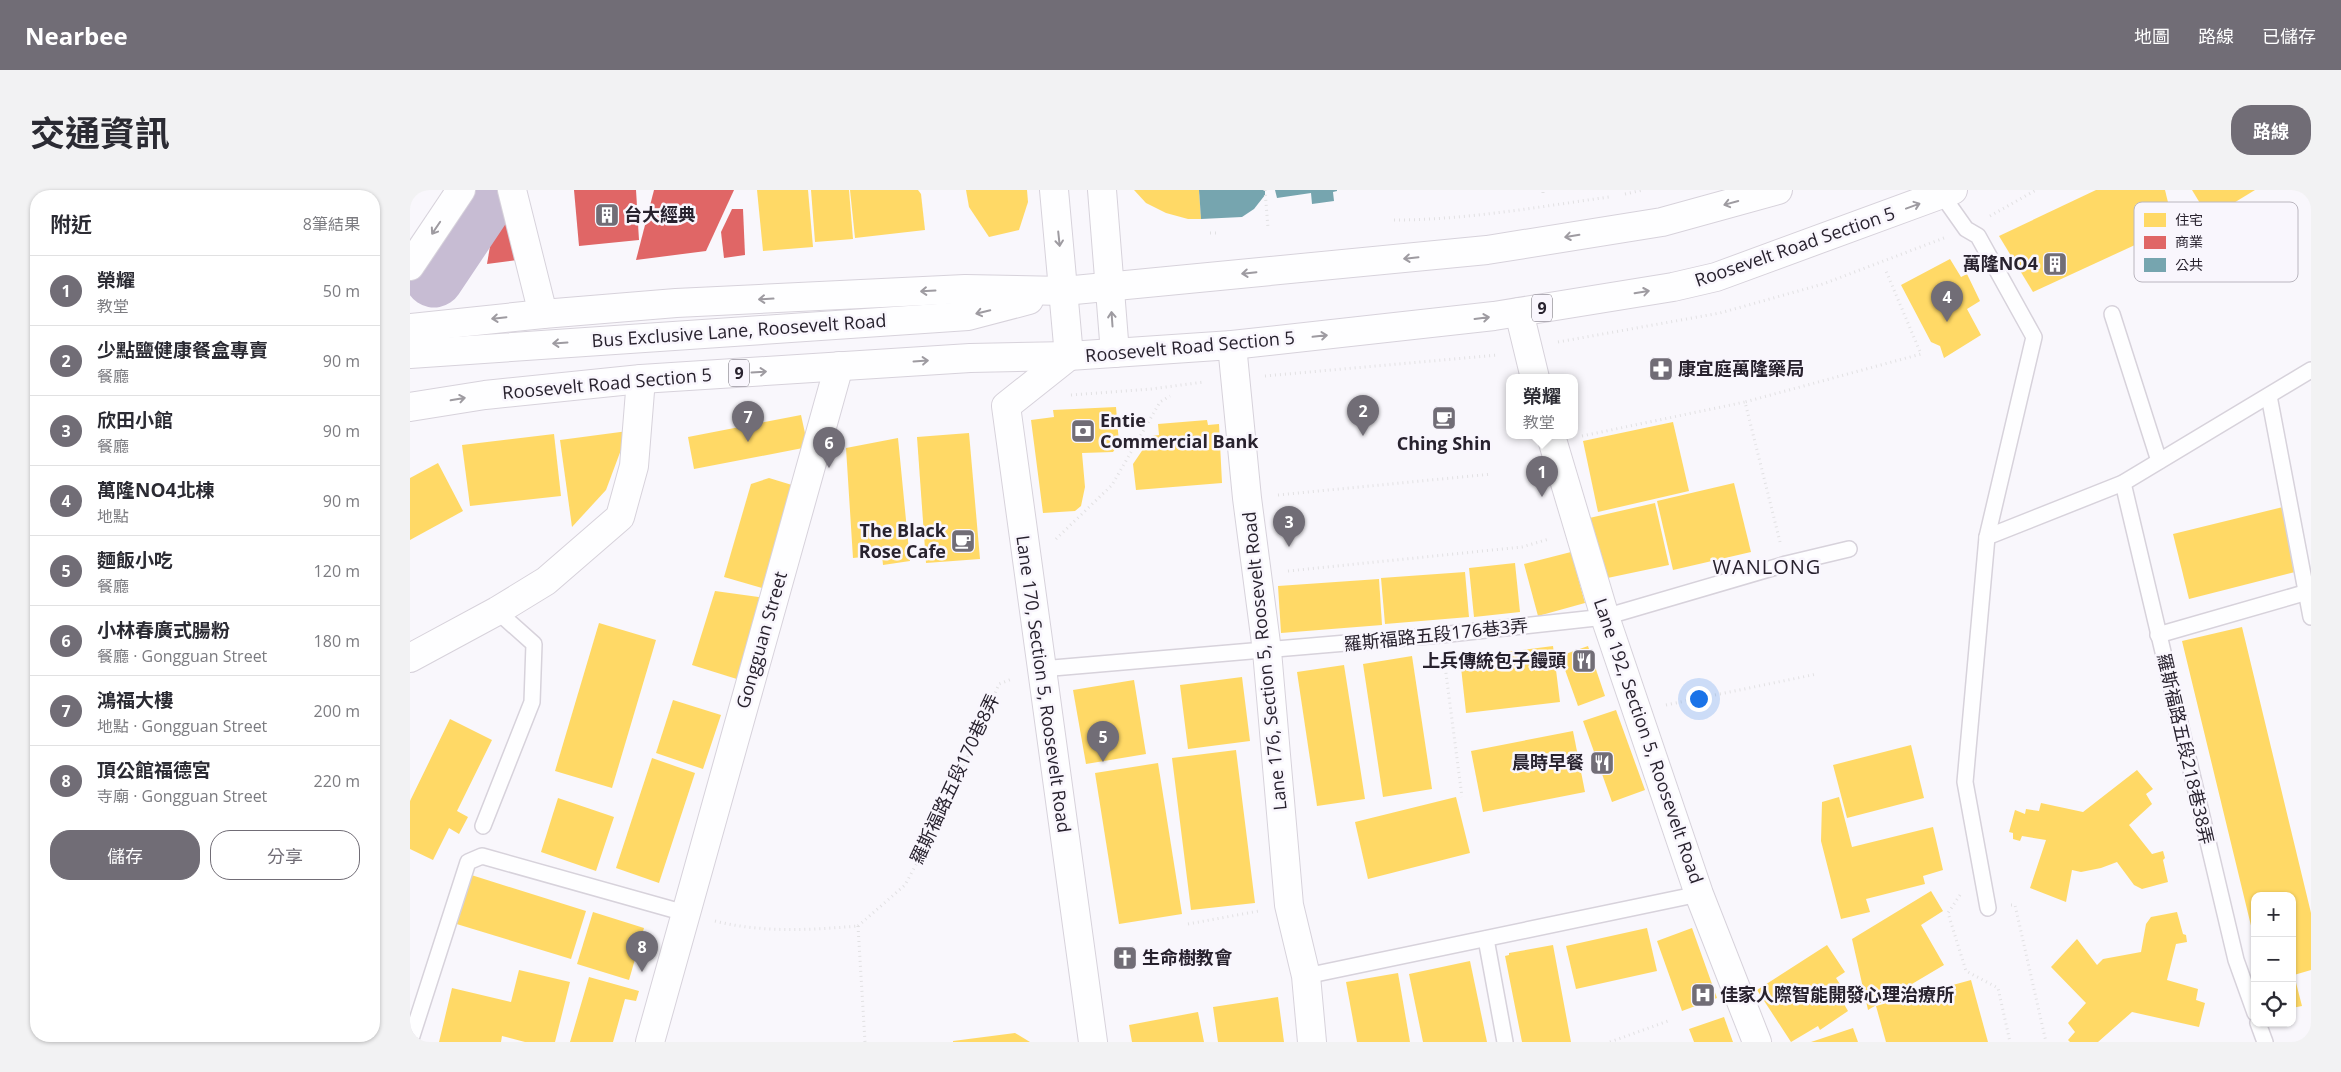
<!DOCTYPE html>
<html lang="zh-TW">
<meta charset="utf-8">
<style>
:root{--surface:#fff;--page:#f2f2f3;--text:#2b2b33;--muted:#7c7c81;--line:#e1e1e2;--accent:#716d76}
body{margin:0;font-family:"Open Sans","Noto Sans TC",sans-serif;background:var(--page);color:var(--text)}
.controls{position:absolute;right:15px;bottom:15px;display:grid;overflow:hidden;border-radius:10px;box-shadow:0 1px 4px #0004}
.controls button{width:45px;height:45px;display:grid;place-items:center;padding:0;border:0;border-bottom:1px solid var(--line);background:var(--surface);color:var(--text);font:25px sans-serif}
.you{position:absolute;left:1288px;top:508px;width:18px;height:18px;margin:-12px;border:4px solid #fff;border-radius:50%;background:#1a73e8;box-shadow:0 0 0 8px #1a73e833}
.badge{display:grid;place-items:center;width:32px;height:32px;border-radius:50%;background:var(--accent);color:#fff;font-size:16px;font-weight:700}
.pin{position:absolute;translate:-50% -41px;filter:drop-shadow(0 1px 2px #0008)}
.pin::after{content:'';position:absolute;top:26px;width:18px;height:15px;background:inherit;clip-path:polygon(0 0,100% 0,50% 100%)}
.popup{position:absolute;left:1096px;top:184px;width:72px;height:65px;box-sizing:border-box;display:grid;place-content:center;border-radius:10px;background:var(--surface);filter:drop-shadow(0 1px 4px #0005);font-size:16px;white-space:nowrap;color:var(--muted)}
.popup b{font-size:19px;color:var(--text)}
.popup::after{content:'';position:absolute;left:50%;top:100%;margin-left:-10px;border:10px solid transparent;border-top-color:var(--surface)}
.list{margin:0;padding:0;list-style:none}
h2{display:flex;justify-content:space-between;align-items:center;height:65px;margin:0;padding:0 20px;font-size:21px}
h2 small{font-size:16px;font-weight:400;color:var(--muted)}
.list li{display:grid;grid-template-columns:32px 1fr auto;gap:15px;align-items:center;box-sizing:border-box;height:70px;padding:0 20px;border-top:1px solid var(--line)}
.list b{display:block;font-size:19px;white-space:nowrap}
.list p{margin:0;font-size:16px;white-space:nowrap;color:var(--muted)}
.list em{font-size:16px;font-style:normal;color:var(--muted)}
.actions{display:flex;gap:10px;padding:15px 20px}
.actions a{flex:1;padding:11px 0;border:1px solid var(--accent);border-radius:20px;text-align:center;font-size:18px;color:var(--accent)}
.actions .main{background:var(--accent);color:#fff}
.icon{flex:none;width:28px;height:28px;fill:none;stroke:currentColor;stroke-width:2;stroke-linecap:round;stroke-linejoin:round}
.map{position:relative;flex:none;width:1901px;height:852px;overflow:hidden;border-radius:20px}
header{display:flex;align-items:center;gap:30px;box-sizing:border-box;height:70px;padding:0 25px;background:var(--accent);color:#fff}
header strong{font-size:24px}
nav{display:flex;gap:28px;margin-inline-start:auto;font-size:18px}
.intro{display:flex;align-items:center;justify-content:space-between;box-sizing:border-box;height:120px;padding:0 30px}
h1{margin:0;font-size:35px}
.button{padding:12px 22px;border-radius:20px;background:var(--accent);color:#fff;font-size:18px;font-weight:700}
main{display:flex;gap:30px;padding:0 30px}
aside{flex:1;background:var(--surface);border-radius:20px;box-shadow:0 1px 4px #0004}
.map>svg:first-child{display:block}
.homes{fill:#ffd966}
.shops{fill:#e06666}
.public{fill:#76a5af}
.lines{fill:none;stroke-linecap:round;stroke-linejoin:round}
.river{stroke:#c7bcd3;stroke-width:59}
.service-casing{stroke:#d7d2db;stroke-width:18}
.minor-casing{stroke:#d7d2db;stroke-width:30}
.secondary-casing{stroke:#d7d2db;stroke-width:30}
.primary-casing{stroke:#d7d2db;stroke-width:30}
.path{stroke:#e2e1e3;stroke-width:3;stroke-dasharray:1 4;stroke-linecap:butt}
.service{stroke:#fefeff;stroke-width:15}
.minor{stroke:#fefeff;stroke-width:28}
.secondary{stroke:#fefeff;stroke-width:28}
.primary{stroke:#fefeff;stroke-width:28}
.oneway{stroke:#9e9ba1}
.labels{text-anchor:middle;stroke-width:5;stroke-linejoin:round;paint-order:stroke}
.shield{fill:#f9f6fd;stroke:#67626c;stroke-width:1}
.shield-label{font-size:16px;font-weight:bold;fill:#28222e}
.poi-label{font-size:18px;font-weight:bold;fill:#28222e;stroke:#f9f6fd;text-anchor:start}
.street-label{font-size:18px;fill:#28222e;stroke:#f9f6fd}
.quarter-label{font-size:20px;letter-spacing:1px;fill:#28222e;stroke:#f9f6fd}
.key{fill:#f9f6fd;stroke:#bab6bf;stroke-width:1}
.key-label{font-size:14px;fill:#28222e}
</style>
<header>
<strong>Nearbee</strong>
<nav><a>地圖</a><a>路線</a><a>已儲存</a></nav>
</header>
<div class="intro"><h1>交通資訊</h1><a class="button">路線</a></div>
<main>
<aside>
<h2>附近<small>8筆結果</small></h2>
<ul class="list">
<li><span class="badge">1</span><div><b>榮耀</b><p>教堂</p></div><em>50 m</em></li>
<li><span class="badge">2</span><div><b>少點鹽健康餐盒專賣</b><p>餐廳</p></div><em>90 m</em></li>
<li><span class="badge">3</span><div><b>欣田小館</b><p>餐廳</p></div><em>90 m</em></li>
<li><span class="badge">4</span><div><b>萬隆NO4北棟</b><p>地點</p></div><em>90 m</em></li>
<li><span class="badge">5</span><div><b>麵飯小吃</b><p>餐廳</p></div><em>120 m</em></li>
<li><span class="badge">6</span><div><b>小林春廣式腸粉</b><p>餐廳 · Gongguan Street</p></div><em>180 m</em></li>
<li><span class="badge">7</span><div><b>鴻福大樓</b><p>地點 · Gongguan Street</p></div><em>200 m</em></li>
<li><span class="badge">8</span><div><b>頂公館福德宮</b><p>寺廟 · Gongguan Street</p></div><em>220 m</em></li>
</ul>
<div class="actions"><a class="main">儲存</a><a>分享</a></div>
</aside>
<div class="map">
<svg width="1901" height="852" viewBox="0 0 1901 852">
<rect width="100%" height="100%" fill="#f9f7fc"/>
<g class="homes">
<path d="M347 0H398L403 57 353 61Z"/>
<path d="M401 0H439L443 49 405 52Z"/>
<path d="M440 0H508L511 4 515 40 445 48Z"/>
<path d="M556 0H617L618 12 609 40 579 47 559 17Z"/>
<path d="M724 0H789L791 29H778L756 23 736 13Z"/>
<path d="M1686 0H1755L1764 37 1623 102 1589 46Z"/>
<path d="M1782 0H1845L1799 28Z"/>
<path d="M1540 69 1551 87 1557 84 1570 111 1557 119 1571 145 1534 168 1530 156 1521 152 1491 95Z"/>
<path d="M706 217 709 253 703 262 672 263 675 297 671 316 665 321 633 323 621 230 644 227 643 220Z"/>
<path d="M391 225 398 257 284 279 278 247Z"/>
<path d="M797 230 798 235 809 234 812 293 726 300 723 274 742 246 749 245 748 234Z"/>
<path d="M1263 232 1279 301 1188 322 1173 251Z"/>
<path d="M218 241 196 300 162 337 150 250Z"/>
<path d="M559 243 570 369 516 373 507 247Z"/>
<path d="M144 244 151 306 60 316 52 255Z"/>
<path d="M488 248 500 371 473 375 472 365 443 368 436 258Z"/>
<path d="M28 273 53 321 0 350V288Z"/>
<path d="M359 288 382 295 352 398 314 387 341 294Z"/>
<path d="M1324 293 1341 362 1263 380 1247 311Z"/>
<path d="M1245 313 1259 375 1188 390 1175 329Z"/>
<path d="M1873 317 1889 381 1779 409 1763 344Z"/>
<path d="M1161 362 1175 413 1128 426 1114 374Z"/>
<path d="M1105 373 1110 422 1064 427 1059 378Z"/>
<path d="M1055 382 1059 427 975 434 971 388Z"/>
<path d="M969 389 972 435 871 443 868 396Z"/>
<path d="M305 401 356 408 330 490 282 475Z"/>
<path d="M189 433 246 450 202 598 145 581Z"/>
<path d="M1832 437 1901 723V780L1884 785 1892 816 1882 818V706H1845L1844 748 1772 451Z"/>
<path d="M1143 456 1150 512 1056 523 1050 468Z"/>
<path d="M1178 456 1195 506 1168 516 1150 466Z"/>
<path d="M1002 466 1022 599 973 607 953 474Z"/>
<path d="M934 475 955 609 907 616 887 482Z"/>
<path d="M832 487 840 551 778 559 770 495Z"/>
<path d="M724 490 736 564 676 574 663 500Z"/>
<path d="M263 510 311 525 293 579 246 563Z"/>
<path d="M1206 520 1235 600 1202 612 1173 531Z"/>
<path d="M40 529 82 550 47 621 58 627 49 644 39 638 23 670 0 659V611Z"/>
<path d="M1163 541 1175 602 1073 622 1061 561Z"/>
<path d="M1501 555 1514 608 1437 628 1423 575Z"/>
<path d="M826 560 845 713 781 720 762 568Z"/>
<path d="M242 568 285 583 249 693 206 678Z"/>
<path d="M748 573 772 724 709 734 685 583Z"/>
<path d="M1727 580 1743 599 1736 604 1742 614 1719 635 1742 664 1753 661 1755 668 1753 670 1758 692 1732 699 1724 695 1707 672 1691 678 1671 682 1662 680 1656 712 1620 698 1636 650 1612 646 1610 651 1603 649V643L1599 642 1605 620 1615 624 1616 619 1629 621 1631 613 1673 622Z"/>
<path d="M1046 607 1060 663 958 689 945 632Z"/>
<path d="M1429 607 1442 657 1523 637 1533 680 1513 686 1515 694 1456 709 1460 722 1431 729 1411 651 1412 612Z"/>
<path d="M148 608 204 627 186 681 131 662Z"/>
<path d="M55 683 176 721 161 769 40 732Z"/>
<path d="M1521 701 1533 721 1511 735 1534 775 1458 820 1442 749Z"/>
<path d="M183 722 234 738 219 790 167 774Z"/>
<path d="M1767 722 1773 744 1776 745 1777 752 1766 754 1757 790 1788 799 1786 810 1795 813 1789 837 1722 822 1688 852H1660L1658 850 1665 842 1658 833 1676 813 1641 777 1667 749 1687 775 1693 769 1731 762 1736 734 1741 727Z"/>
<path d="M1237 738 1247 781 1166 799 1156 756Z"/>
<path d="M1282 738 1307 808 1272 821 1247 751Z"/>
<path d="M1143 755 1161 852H1112L1095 766 1099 765V763Z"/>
<path d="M1417 755 1435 782 1426 788 1437 805 1431 809 1438 821 1410 840 1408 836 1381 852 1347 800Z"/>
<path d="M1060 771 1077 852H1013L999 784Z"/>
<path d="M109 780 160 792 145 852H115L92 846 91 852H29L42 798 101 812Z"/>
<path d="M988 783 1000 852H947L936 792Z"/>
<path d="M179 787 229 801 226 811 215 809 203 852H160Z"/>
<path d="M1561 790 1578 852H1476L1466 816Z"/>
<path d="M868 807 874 852H808L803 817Z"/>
<path d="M788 822 794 852H722L719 835Z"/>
<path d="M1314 827 1323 852H1284L1279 839Z"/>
<path d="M1443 838 1448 852H1401Z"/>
<path d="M605 843 620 852H543V851Z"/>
</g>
<g class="shops">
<path d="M164 0H226L229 50 169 56Z"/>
<path d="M244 0H324L296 61 226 70Z"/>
<path d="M322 19H333L335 65 314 68 311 42Z"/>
<path d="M98 22 107 70 77 74 84 33Z"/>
</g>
<g class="public">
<path d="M789 0H855V5L844 19 832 27 791 29Z"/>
<path d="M865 0H927V1L923 2 924 11 902 14 901 3 867 8Z"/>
</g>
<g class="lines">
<path class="river" d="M24 88 83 0"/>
<defs>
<g id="service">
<path d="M1532 5 1556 39 1568 46 1624 147 1577 347 1555 592 1578 718"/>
<path d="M1702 124 1749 271"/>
<path d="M1859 206 1901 427"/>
<path d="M1713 293 1826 770 1845 823"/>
<path d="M1577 347 1713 293 1901 180"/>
<path d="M1748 445 1901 401"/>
<path d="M631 479 1030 445 1195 427 1376 374 1439 359"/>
<path d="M73 636 122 512 124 454 87 421"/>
<path d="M1076 749 1095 852"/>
<path d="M896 786 1289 704"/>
<path d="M1848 833 1855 852"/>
<path d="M0 852 58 672 72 666 275 723"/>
</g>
<g id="minor">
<path d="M102 0 133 124"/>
<path d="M0 76 51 0"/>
<path d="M1109 122 1125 188"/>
<path d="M822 155 837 308 857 461 879 715 896 786 902 852"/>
<path d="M659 166 596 216 683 852"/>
<path d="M1141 246 1195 427 1289 704 1347 852"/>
<path d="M0 468 87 421 136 391 210 327 224 276 231 189"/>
<path d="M240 852 429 176"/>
</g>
<g id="secondary">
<path d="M644 0 659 166"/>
<path d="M692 0 705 163"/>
</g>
<g id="primary">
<path d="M0 138 133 124 266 113 555 99 654 101 1077 60 1252 32 1368 0"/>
<path d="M0 164 558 126 619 110"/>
<path d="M0 217 75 205 231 189 560 168 659 166 822 155 1084 126 1263 97 1306 87 1543 0"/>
</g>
</defs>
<use href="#service" class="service-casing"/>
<use href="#minor" class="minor-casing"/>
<use href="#secondary" class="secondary-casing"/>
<use href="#primary" class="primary-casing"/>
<g class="path">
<path d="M855 0 858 38"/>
<path d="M1133 3V0"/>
<path d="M1215 4 1233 0"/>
<path d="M1580 26 1626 0"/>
<path d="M984 30C1056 30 1127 17 1199 7"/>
<path d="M800 43H809"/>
<path d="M1148 152 1310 123 1413 94 1534 48"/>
<path d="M855 186 1088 165"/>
<path d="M661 205 741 199 794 192"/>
<path d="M1172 246 1335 212"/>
<path d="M868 305 1082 284"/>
<path d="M646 349 702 295 750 212 760 206"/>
<path d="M1370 352 1335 212 1511 164 1476 81"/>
<path d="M878 381 1112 357 1139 349"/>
<path d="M1034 468 1052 607"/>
<path d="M1256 515 1407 484"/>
<path d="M1550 705 1538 723 1556 781 1588 798 1600 852"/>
<path d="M1601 715H1605L1636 852"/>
<path d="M305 731C352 743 400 740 448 736"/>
<path d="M778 734 849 721"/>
<path d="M448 736 495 695 529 632 589 494 602 489"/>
<path d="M448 736 455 852"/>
<path d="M1200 852 1258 831"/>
</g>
<use href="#service" class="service"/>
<use href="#minor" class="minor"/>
<use href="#secondary" class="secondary"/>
<use href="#primary" class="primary"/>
</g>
<defs><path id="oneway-shaft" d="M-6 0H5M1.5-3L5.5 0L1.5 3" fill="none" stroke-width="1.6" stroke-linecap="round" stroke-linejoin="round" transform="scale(1.25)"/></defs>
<g class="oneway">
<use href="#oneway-shaft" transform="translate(1321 13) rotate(165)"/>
<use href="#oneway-shaft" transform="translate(1503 16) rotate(-20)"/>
<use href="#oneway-shaft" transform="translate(26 38) rotate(124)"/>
<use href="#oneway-shaft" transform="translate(1162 46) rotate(171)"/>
<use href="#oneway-shaft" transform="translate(649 49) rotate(84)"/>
<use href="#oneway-shaft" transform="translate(1001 68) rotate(174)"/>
<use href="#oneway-shaft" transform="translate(839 83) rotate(174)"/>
<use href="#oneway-shaft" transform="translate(518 101) rotate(177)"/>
<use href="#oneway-shaft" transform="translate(1232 102) rotate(-9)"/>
<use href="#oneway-shaft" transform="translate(356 109) rotate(177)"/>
<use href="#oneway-shaft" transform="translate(573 122) rotate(166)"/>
<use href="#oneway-shaft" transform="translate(89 128) rotate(174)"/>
<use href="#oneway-shaft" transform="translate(1072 128) rotate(-7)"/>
<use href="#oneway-shaft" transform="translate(702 129) rotate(-94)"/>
<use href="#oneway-shaft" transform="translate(910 146) rotate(-6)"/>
<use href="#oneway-shaft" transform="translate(150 153) rotate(176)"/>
<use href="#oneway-shaft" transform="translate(511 171) rotate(-4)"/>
<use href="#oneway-shaft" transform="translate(349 182) rotate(-4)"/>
<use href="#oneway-shaft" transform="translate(48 209) rotate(-10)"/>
</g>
<defs>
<symbol id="building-square" viewBox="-11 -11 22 22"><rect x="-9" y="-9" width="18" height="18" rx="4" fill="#716d76" stroke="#f9f6fd"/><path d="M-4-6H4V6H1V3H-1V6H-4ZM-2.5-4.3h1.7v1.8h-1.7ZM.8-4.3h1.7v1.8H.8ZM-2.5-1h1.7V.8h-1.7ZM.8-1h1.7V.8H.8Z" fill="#fff"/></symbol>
<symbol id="pharmacy-square" viewBox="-11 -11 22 22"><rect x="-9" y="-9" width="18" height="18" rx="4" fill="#716d76" stroke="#f9f6fd"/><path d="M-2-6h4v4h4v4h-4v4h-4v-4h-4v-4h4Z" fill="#fff"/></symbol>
<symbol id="cafe-square" viewBox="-11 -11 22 22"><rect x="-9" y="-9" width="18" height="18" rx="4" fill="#716d76" stroke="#f9f6fd"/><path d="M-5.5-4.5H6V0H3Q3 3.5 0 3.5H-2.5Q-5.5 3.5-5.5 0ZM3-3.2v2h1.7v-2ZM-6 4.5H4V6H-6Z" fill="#fff"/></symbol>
<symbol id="bank-square" viewBox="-11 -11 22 22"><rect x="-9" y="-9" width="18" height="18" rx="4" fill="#716d76" stroke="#f9f6fd"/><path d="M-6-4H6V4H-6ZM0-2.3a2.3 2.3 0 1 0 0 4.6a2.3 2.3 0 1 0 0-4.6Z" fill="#fff"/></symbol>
<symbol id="restaurant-square" viewBox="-11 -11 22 22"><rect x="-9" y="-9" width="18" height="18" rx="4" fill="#716d76" stroke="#f9f6fd"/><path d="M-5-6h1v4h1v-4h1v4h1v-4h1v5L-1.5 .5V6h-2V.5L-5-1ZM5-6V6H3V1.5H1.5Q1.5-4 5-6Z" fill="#fff"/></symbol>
<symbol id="church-square" viewBox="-11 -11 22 22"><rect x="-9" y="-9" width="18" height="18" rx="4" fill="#716d76" stroke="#f9f6fd"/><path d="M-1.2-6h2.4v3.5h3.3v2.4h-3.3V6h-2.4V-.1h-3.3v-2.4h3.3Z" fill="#fff"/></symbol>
<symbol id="hospital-square" viewBox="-11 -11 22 22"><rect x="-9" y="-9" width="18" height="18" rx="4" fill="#716d76" stroke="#f9f6fd"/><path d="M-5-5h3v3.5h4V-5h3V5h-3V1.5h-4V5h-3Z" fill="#fff"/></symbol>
</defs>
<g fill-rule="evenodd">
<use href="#building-square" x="183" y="11" width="28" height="28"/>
<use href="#building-square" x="1631" y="60" width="28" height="28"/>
<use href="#pharmacy-square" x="1237" y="165" width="28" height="28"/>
<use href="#cafe-square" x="1020" y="214" width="28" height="28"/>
<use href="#bank-square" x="659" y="227" width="28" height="28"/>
<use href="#cafe-square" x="539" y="337" width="28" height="28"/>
<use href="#restaurant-square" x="1160" y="457" width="28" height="28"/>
<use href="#restaurant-square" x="1178" y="559" width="28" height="28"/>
<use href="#church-square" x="701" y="754" width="28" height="28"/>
<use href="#hospital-square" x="1279" y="791" width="28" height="28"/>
</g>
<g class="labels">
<g class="shield">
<rect x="1122" y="104.5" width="20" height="27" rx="4"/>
<rect x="319" y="169.5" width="20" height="27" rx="4"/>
</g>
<g class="shield-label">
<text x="1132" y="124">9</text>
<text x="329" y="189">9</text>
</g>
<g class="poi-label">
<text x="214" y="31">台大經典</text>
<text x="1628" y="80" text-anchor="end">萬隆NO4</text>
<text x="1268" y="185">康宜庭萬隆藥局</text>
<text x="690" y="237">Entie<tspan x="690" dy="21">Commercial Bank</tspan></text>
<text x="1034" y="260" text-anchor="middle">Ching Shin</text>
<text x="536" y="347" text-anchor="end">The Black<tspan x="536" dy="21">Rose Cafe</tspan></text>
<text x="1156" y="477" text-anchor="end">上兵傳統包子饅頭</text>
<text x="1174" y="579" text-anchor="end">晨時早餐</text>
<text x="732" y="774">生命樹教會</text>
<text x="1310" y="811">佳家人際智能開發心理治療所</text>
</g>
<g class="street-label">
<text transform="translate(1385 57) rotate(-19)" y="6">Roosevelt Road Section 5</text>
<text transform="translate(329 141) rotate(-4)" y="6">Bus Exclusive Lane, Roosevelt Road</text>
<text transform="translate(780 157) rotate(-5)" y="6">Roosevelt Road Section 5</text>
<text transform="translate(197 194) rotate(-5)" y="6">Roosevelt Road Section 5</text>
<text transform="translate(1026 445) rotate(-6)" y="6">羅斯福路五段176巷3弄</text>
<text transform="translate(352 450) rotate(-74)" y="6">Gongguan Street</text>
<text transform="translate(855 471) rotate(-96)" y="6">Lane 176, Section 5, Roosevelt Road</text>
<text transform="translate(633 494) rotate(82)" y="6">Lane 170, Section 5, Roosevelt Road</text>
<text transform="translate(1238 551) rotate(71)" y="6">Lane 192, Section 5, Roosevelt Road</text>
<text transform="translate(1775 559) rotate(77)" y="6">羅斯福路五段218巷38弄</text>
<text transform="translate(545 589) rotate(-65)" y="6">羅斯福路五段170巷8弄</text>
</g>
<g class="quarter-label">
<text x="1357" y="384">WANLONG</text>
</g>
</g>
<rect x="1724" y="12" width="164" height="80" rx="8" class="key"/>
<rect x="1734" y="23" width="22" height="14" fill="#ffd966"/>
<rect x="1734" y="46" width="22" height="13" fill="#e06666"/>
<rect x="1734" y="68" width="22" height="14" fill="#76a5af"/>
<g class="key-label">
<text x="1765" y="35">住宅</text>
<text x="1765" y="57">商業</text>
<text x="1765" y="80">公共</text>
</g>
</svg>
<div class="controls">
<button>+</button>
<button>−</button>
<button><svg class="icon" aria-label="locate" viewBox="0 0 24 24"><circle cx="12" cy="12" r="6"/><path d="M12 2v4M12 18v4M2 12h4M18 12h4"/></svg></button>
</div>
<div class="you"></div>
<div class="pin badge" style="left:1132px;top:307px">1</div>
<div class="popup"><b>榮耀</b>教堂</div>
<div class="pin badge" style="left:953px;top:246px">2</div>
<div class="pin badge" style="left:879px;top:357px">3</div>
<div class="pin badge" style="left:1537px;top:132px">4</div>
<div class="pin badge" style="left:693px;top:572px">5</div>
<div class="pin badge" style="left:419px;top:278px">6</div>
<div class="pin badge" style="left:338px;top:252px">7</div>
<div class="pin badge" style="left:232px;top:782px">8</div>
</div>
</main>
